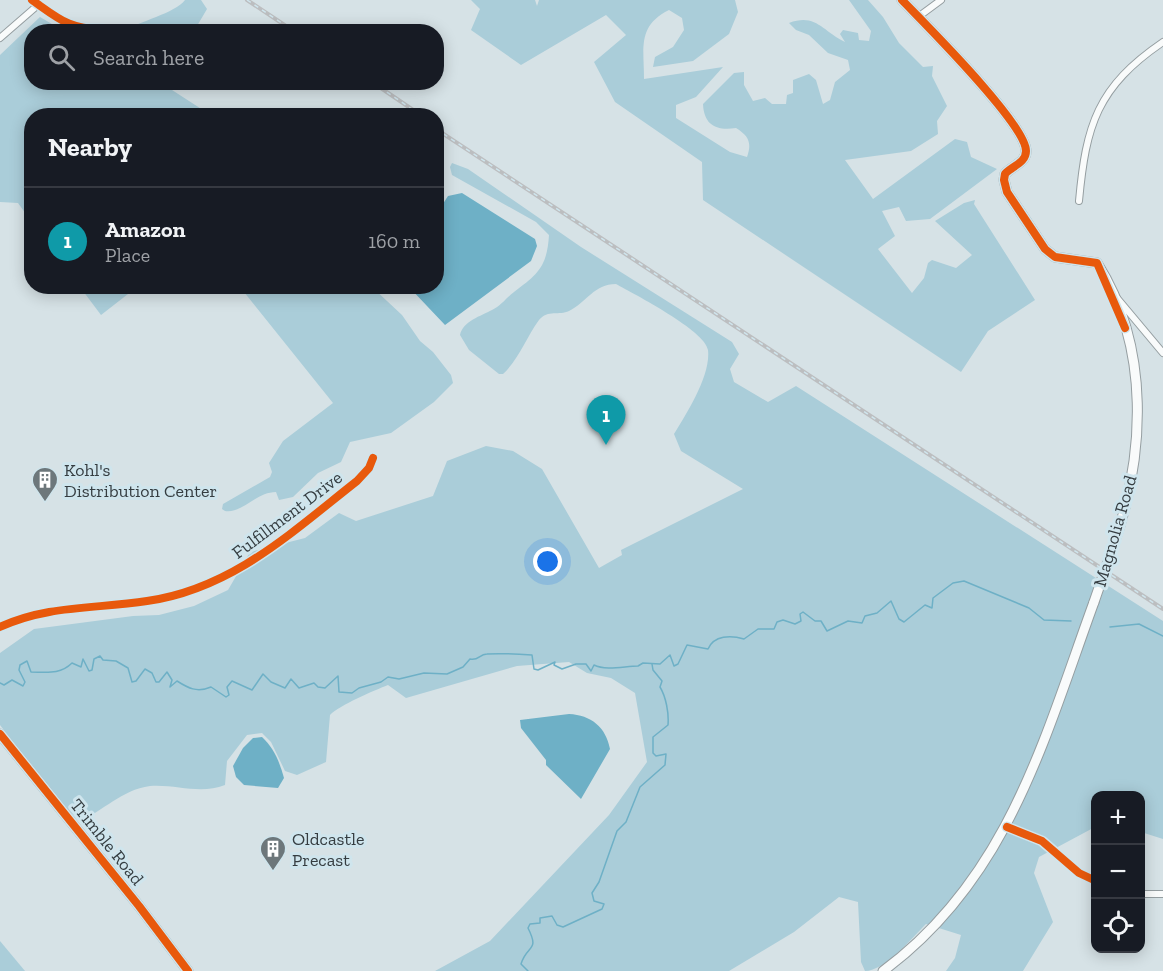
<!DOCTYPE html>
<meta charset="utf-8">
<style>
:root{--surface:#171b24;--page:#20242c;--text:#f1f3f6;--muted:#9ea1a6;--line:#363941;--accent:#ea580c}
body{margin:0;font-family:"Zilla Slab",serif;background:var(--page);color:var(--text)}
.controls{position:absolute;right:18px;bottom:18px;display:grid;overflow:hidden;border-radius:12px;box-shadow:0 3px 15px #0003}
.controls button{width:54px;height:54px;display:grid;place-items:center;padding:0;border:0;border-bottom:2px solid var(--line);background:var(--surface);color:var(--text);font:30px sans-serif}
.you{position:absolute;left:548px;top:562px;width:21px;height:21px;margin:-15px;border:4px solid #fff;border-radius:50%;background:#1a73e8;box-shadow:0 0 0 9px #1a73e833}
.badge{display:grid;place-items:center;width:39px;height:39px;border-radius:50%;background:var(--accent);color:#fff;font-size:20px;font-weight:700}
.pin{position:absolute;translate:-50% -50px;filter:drop-shadow(0 2px 3px #0008)}
.pin::after{content:'';position:absolute;top:32px;width:21px;height:18px;background:inherit;clip-path:polygon(0 0,100% 0,50% 100%)}
.list{margin:0;padding:0;list-style:none}
h2{display:flex;justify-content:space-between;align-items:center;height:78px;margin:0;padding:0 24px;font-size:26px}
h2 small{font-size:20px;font-weight:400;color:var(--muted)}
.list li{display:grid;grid-template-columns:39px 1fr auto;gap:18px;align-items:center;box-sizing:border-box;height:108px;padding:0 24px;border-top:2px solid var(--line)}
.list b{display:block;font-size:22px;white-space:nowrap}
.list p{margin:0;font-size:20px;white-space:nowrap;color:var(--muted)}
.list em{font-size:20px;font-style:normal;color:var(--muted)}
.icon{flex:none;width:33px;height:33px;fill:none;stroke:currentColor;stroke-width:2;stroke-linecap:round;stroke-linejoin:round}
.map{position:relative;flex:none;width:1163px;height:971px;overflow:hidden}
.search{position:absolute;background:var(--surface);box-shadow:0 3px 15px #0003;left:24px;top:24px;width:420px;height:66px;display:flex;align-items:center;gap:15px;box-sizing:border-box;padding:0 21px;border-radius:24px;color:var(--muted);font-size:22px}
.panel{position:absolute;background:var(--surface);box-shadow:0 3px 15px #0003;left:24px;top:108px;width:420px;height:186px;border-radius:24px}
.map>svg:first-child{display:block}
.green{fill:#aacdd9}
.water{fill:#6eb0c6}
.lines{fill:none;stroke-linecap:round;stroke-linejoin:round}
.stream{stroke:#6eb0c6;stroke-width:1.5}
.street-casing{stroke:#959ea1;stroke-width:8}
.secondary-casing{stroke:#959ea1;stroke-width:11}
.street{stroke:#f9fbfb;stroke-width:6}
.secondary{stroke:#f9fbfb;stroke-width:9}
.rail-casing{stroke:#bcbec0;stroke-width:4}
.rail{stroke:#cfe5ed;stroke-width:1.5;stroke-dasharray:4.5;stroke-linecap:butt}
.secondary-bridge-casing{stroke:#959ea1;stroke-width:11;stroke-linecap:butt}
.secondary-bridge{stroke:#f9fbfb;stroke-width:9}
.cycleway-casing{stroke:#cfe5ed;stroke-width:11}
.cycleway{stroke:#e8590c;stroke-width:8}
.labels{text-anchor:middle;stroke-width:6;stroke-linejoin:round;paint-order:stroke}
.poi-label{font-size:18px;fill:#353d41;stroke:#cfe5ed;text-anchor:start}
.street-label{font-size:18px;fill:#353d41;stroke:#cfe5ed}
</style>
<div class="map">
<svg width="1163" height="971" viewBox="0 0 1163 971">
<rect width="100%" height="100%" fill="#d6e2e6"/>
<g class="green">
<path d="M185 0H201L207 9 194 31H122C139 22 175 13 185 0Z"/>
<path d="M471 0H535L537 6 539 0H735L738 12 729 34 693 61 653 67 655 57 673 47 684 30 682 18 669 10C637 26 644 48 644 79L723 67 696 97 676 105V118L730 152 747 157C752 143 749 136 736 128 716 131 704 125 703 104L734 73 744 72V85L753 101 765 98 772 104H786L787 95 793 93V80L809 74 816 80 823 104 830 100 835 82 850 70 848 60 828 53 809 35 796 30 789 23C816 13 822 31 845 42L840 34 843 30 858 33 859 40 869 41 871 31 849 0H868L883 17 899 43 923 67 933 66 932 76 947 106 937 121 938 134 911 151 845 160 873 199 955 139 967 142 971 157 997 169 930 219 906 221 899 207 882 211 895 236 878 249 912 293 924 278 928 263 932 260 956 268 972 255 935 221 964 203 975 200 974 204 1035 300 988 331 961 372 703 200 702 162 615 102 594 62 626 35 606 15 521 65 471 30 480 9Z"/>
<path d="M40 17 64 31 32 32V82L169 83 172 90 206 112 202 116H32L31 221 18 203 0 202V55Z"/>
<path d="M452 163 468 169 581 247 732 342 739 354 730 369 734 382 768 402 796 386 1163 621V839L1141 832 1140 796H1096L1095 827 1039 857 1034 873 1053 922 1023 971H946L955 958 961 935 926 924C912 938 885 971 865 971L861 962 858 902 839 897 794 932 729 971H435L490 941 609 815 647 762 635 693 611 678 587 673 569 662 517 666 406 698 388 685C373 691 340 705 330 715L326 762 297 775 285 771 271 742 262 733 247 735 227 761 225 785C200 795 176 784 150 786 121 790 104 811 79 821L49 790 0 725V653L34 629 133 616 159 615 194 606 228 590 250 552 305 538 339 513 356 521 433 496 447 461 486 446 513 451 542 469 599 568 622 555 621 550 743 489 681 451 674 434C687 413 711 375 708 350 706 331 634 294 616 284 594 284 587 302 569 311 559 316 548 309 539 320 526 338 519 359 503 374H499L469 350 460 335C463 321 481 316 492 310 501 306 506 298 514 292 538 274 547 267 549 235L536 222 452 175 450 167Z"/>
<path d="M80 287H137L101 315Z"/>
<path d="M240 287H372L402 315 420 341 433 352 451 375 453 383 434 402 391 433 350 442 341 462 318 473 293 497 279 500 276 492C256 492 242 514 225 511L222 509 223 504 270 477 272 472 269 463 283 441 333 403Z"/>
<path d="M0 941 25 971H0Z"/>
</g>
<g class="water">
<path d="M462 193 535 239 537 246 531 261 445 325 409 287 436 286 437 213 448 196Z"/>
<path d="M569 714C591 715 606 727 610 749L581 799 546 765V760L521 728 520 720Z"/>
<path d="M262 737C274 748 280 763 284 778L278 788 244 785 236 777 233 766 243 748 253 738Z"/>
</g>
<g class="lines">
<g class="stream">
<path d="M1110 627 1139 624 1163 636"/>
<path d="M0 683 4 685 12 680 23 686 25 682 19 670 20 665 27 661 31 672C46 672 60 675 72 663L81 667 83 659 89 671 92 670 94 659 100 656 103 660 116 661 128 668 132 682 136 681 145 669 152 673 156 682H159L167 672 172 680 170 687 177 681C188 688 197 693 211 687L226 697 229 695 227 687 232 681 252 690 263 674 271 682 285 688 291 679 299 688 314 683 318 687 325 688 338 676 339 692 352 693 359 688 381 682 388 677 399 679 424 673 447 674 463 667 470 659C479 661 479 654 487 654 502 653 517 654 532 655L534 669 538 670 555 662 554 665 562 669 576 664H586L591 671 594 665C606 671 625 666 638 666L643 663 660 664 670 655 674 666 678 664 687 645 708 649C714 635 731 635 744 639L758 629H774L777 622 783 620 795 624 801 621 800 614 803 612 815 621H821L827 631 848 621 862 623 865 616 877 613 891 601 899 619 904 622 925 605 932 608 933 598 953 583 964 581 1029 608 1044 620 1071 621"/>
<path d="M528 971 521 964C527 944 540 952 528 928L530 924 540 923V918L552 916 557 925 563 927 602 909 604 904 594 901 592 893 599 882 617 831 626 822 640 787 665 765 666 754 656 756 653 753V737L668 725C669 713 666 697 660 687L662 681 653 670 652 664"/>
</g>
<defs>
<g id="street">
<path d="M32 0C59 19 70 30 104 29"/>
<path d="M918 17 941 0"/>
<path d="M0 38 38 5"/>
<path d="M1079 201C1086 125 1097 87 1163 42"/>
<path d="M1117 298 1163 353"/>
<path d="M0 627C47 605 96 609 147 601 232 589 292 532 357 481L369 468 373 458"/>
<path d="M1007 827 1042 841 1079 873 1096 881"/>
<path d="M1140 894H1163"/>
</g>
<g id="secondary">
<path d="M902 0C925 24 1026 124 1026 151 1026 163 1012 166 1005 174L1004 180 1007 192 1045 249 1055 257 1097 263C1151 348 1145 456 1113 547"/>
<path d="M0 734 139 906 188 971"/>
<path d="M883 971C1008 879 1044 739 1094 602"/>
</g>
</defs>
<use href="#street" class="street-casing"/>
<use href="#secondary" class="secondary-casing"/>
<use href="#street" class="street"/>
<use href="#secondary" class="secondary"/>
<defs>
<g id="rail">
<path d="M247 0 295 32"/>
<path d="M372 82 422 116"/>
<path d="M436 129 1163 609"/>
</g>
</defs>
<use href="#rail" class="rail-casing"/>
<use href="#rail" class="rail"/>
<defs>
<path id="secondary-bridge" d="M1094 602 1113 547"/>
</defs>
<use href="#secondary-bridge" class="secondary-bridge-casing"/>
<use href="#secondary-bridge" class="secondary-bridge"/>
<defs>
<g id="cycleway">
<path d="M32 0C59 19 70 30 104 29"/>
<path d="M902 0C925 24 1026 124 1026 151 1026 163 1012 166 1005 174L1004 180 1007 192 1045 249 1055 257 1097 263 1125 328"/>
<path d="M0 627C47 605 96 609 147 601 232 589 292 532 357 481L369 468 373 458"/>
<path d="M0 734 139 906 188 971"/>
<path d="M1007 827 1042 841 1079 873 1096 881"/>
</g>
</defs>
<use href="#cycleway" class="cycleway-casing"/>
<use href="#cycleway" class="cycleway"/>
</g>
<defs>
<symbol id="building-pin" viewBox="-11 -11 22 30"><path d="M0 17L-7.5 6A9.5 9.5 0 1 1 7.5 6Z" fill="#6d777b" stroke="#cfe5ed"/><path d="M-4-6H4V6H1V3H-1V6H-4ZM-2.5-4.3h1.7v1.8h-1.7ZM.8-4.3h1.7v1.8H.8ZM-2.5-1h1.7V.8h-1.7ZM.8-1h1.7V.8H.8Z" fill="#fff"/></symbol>
</defs>
<g fill-rule="evenodd">
<use href="#building-pin" x="30" y="465" width="30" height="40"/>
<use href="#building-pin" x="258" y="834" width="30" height="40"/>
</g>
<g class="labels">
<g class="poi-label">
<text x="64" y="476">Kohl's<tspan x="64" dy="21">Distribution Center</tspan></text>
<text x="292" y="845">Oldcastle<tspan x="292" dy="21">Precast</tspan></text>
</g>
<g class="street-label">
<text transform="translate(287 515) rotate(-37)" y="6">Fulfillment Drive</text>
<text transform="translate(1115 531) rotate(-74)" y="6">Magnolia Road</text>
<text transform="translate(107 842) rotate(51)" y="6">Trimble Road</text>
</g>
</g>
</svg>
<div class="controls">
<button>+</button>
<button>−</button>
<button><svg class="icon" aria-label="locate" viewBox="0 0 24 24"><circle cx="12" cy="12" r="6"/><path d="M12 2v4M12 18v4M2 12h4M18 12h4"/></svg></button>
</div>
<div class="you"></div>
<div class="pin badge" style="left:606px;top:445px;background:#0f9aa8">1</div>
<div class="search"><svg class="icon" aria-label="search" viewBox="0 0 24 24"><circle cx="10" cy="10" r="6"/><path d="M15 15l6 6"/></svg>Search here</div>
<section class="panel">
<h2>Nearby<small></small></h2>
<ul class="list">
<li><span class="badge" style="background:#0f9aa8">1</span><div><b>Amazon</b><p>Place</p></div><em>160 m</em></li>
</ul>
</section>
</div>
